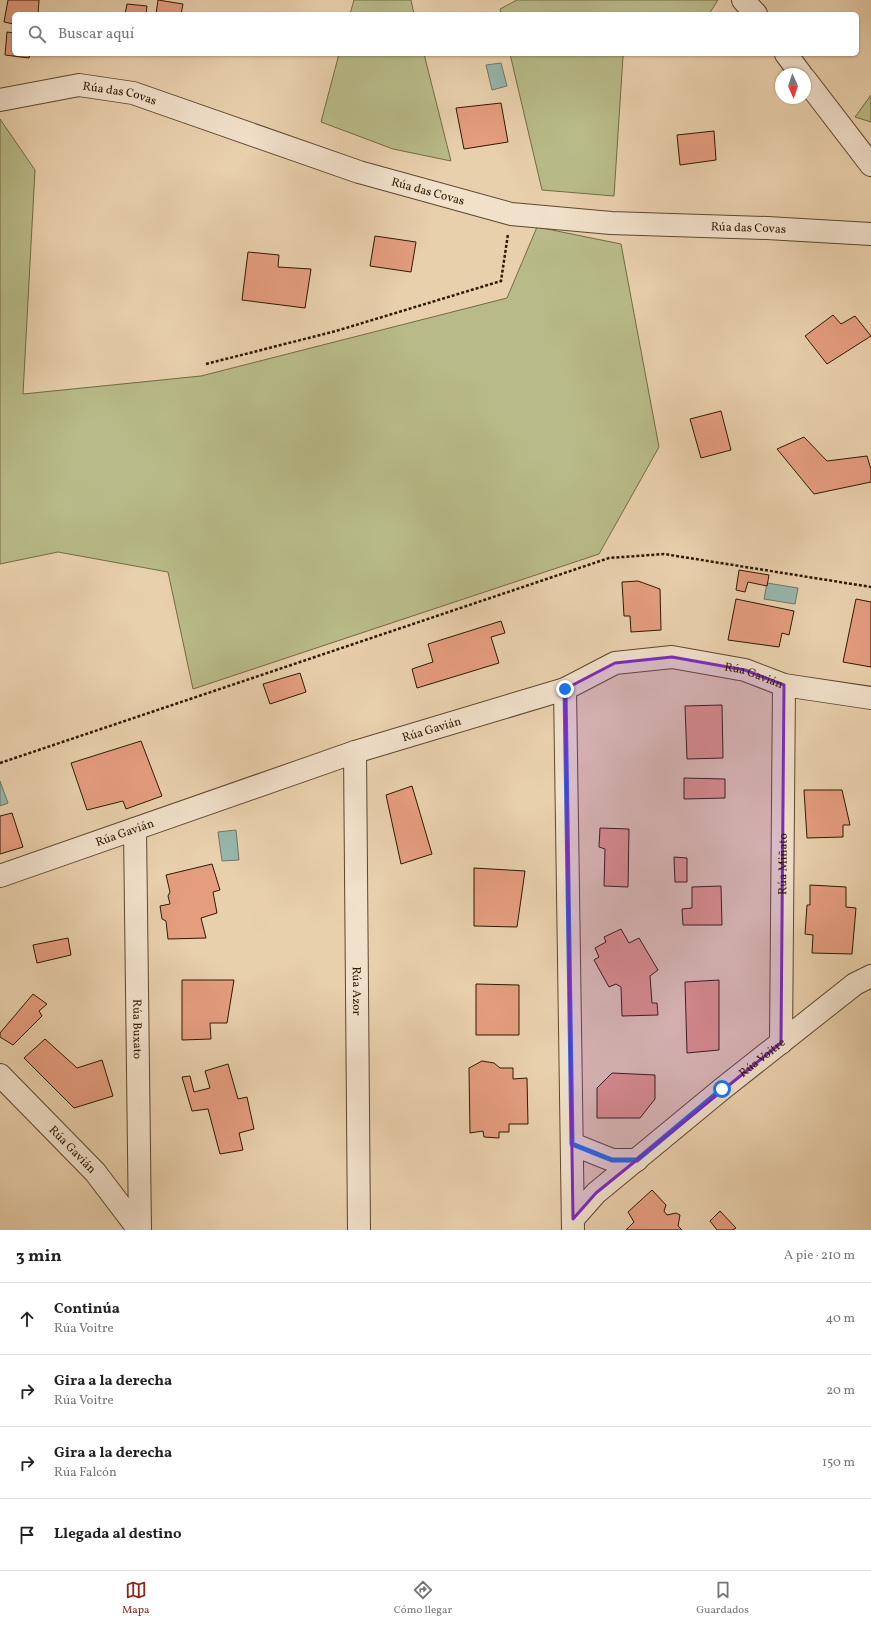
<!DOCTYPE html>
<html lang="es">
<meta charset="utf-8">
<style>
:root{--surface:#fff;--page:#f6f6f6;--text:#222;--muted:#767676;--line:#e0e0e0;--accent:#8f2418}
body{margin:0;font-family:Vollkorn,serif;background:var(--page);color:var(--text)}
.compass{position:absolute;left:775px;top:68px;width:36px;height:36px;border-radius:50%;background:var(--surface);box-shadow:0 1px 3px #0004;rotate:177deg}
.stop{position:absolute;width:12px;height:12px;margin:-9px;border:3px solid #1a73e8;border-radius:50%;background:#fff}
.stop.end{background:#1a73e8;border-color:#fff;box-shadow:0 1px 4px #0008}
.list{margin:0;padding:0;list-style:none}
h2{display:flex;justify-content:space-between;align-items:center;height:52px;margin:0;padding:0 16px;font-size:17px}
h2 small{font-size:13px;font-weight:400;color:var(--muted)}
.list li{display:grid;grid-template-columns:26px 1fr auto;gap:12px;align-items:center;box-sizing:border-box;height:72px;padding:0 16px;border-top:1px solid var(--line)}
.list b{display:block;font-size:15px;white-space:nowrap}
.list p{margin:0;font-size:13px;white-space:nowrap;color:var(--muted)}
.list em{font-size:13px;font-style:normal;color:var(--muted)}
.icon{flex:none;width:22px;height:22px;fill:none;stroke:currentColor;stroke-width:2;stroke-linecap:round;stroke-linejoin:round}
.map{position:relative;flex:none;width:871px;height:1230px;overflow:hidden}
.search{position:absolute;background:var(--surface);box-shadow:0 1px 3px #0004;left:12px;right:12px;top:12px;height:44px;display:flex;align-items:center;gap:10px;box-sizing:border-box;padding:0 14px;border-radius:6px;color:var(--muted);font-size:15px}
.sheet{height:340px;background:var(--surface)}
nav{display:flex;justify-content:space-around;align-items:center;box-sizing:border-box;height:56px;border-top:1px solid var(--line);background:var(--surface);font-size:11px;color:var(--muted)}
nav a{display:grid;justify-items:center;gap:2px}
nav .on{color:var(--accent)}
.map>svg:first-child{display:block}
.green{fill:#b8bb89;stroke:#736a44}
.water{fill:#97b6ac;stroke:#6d7867}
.building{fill:#e59d80;stroke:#2e1a00}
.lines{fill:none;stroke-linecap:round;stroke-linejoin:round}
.street-casing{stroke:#5d482b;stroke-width:24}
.path{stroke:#2e1a00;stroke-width:2.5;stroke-dasharray:3 2;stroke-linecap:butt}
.street{stroke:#f1e0ca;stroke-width:22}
.route{stroke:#1a73e8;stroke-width:5}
.marked{fill:#7b2cbf;fill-opacity:0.2;stroke:#7b2cbf;stroke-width:3;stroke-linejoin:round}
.labels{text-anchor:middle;stroke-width:3;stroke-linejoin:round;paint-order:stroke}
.street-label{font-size:12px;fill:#2e1a00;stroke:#f1e0ca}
</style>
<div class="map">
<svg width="871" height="1230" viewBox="0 0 871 1230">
<rect width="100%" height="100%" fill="#e9d0ad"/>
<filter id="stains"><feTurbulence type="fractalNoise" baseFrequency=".005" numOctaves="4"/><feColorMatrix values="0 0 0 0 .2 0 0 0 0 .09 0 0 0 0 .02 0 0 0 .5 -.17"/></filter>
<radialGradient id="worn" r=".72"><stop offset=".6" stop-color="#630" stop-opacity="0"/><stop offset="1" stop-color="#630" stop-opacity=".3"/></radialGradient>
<g class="green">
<path d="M354 0H411L414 14H350Z"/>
<path d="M517 0H718L709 14H501L500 9Z"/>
<path d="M339 54H424L451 161 393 149 321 122Z"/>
<path d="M510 54H628L623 56 614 196 542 190Z"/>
<path d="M871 95V122L855 117Z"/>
<path d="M0 119 35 170 23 394 201 376 507 298 537 227 621 244 659 447 599 554 193 689 168 572 58 552 0 564Z"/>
</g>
<g class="water">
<path d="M501 63 507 86 492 90 486 65Z"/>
<path d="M767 583 798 588 795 604 764 599Z"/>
<path d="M0 781 8 803 0 806Z"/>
<path d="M236 830 239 860 222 861 218 832Z"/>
</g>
<g class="building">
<path d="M8 0H39L38 14H14V24L4 22Z"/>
<path d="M158 0 183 4 181 14H156Z"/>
<path d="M127 4 147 6 146 14H125Z"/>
<path d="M7 32 14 33V54H30L29 58 5 55Z"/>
<path d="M501 103 508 142 464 149 456 108Z"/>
<path d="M714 131 716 160 680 165 677 135Z"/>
<path d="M375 236 416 242 411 272 370 266Z"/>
<path d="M248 252 279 255 278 267 311 269 305 308 242 300Z"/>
<path d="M833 315 841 324 855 316 871 336 827 364 805 336Z"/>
<path d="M721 411 731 450 701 458 690 419Z"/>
<path d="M804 437 827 461 867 456 871 469V482L814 494 777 449Z"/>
<path d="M739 570 769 575 767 586 748 582 745 592 736 590Z"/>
<path d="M638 581 660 589 661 630 631 632 630 616H624L622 582Z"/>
<path d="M736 599 794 611 789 635 782 633 779 647 728 640Z"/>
<path d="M856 599 871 602V667L843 662Z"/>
<path d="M501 621 505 633 491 637 499 663 417 688 412 669 433 662 428 644Z"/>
<path d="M300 673 306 692 270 704 263 684Z"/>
<path d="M722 705 723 758 687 759 685 706Z"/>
<path d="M141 741 162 796 126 809 123 801 87 810 71 763Z"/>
<path d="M684 778 725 779V798L684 799Z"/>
<path d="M412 786 432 854 401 864 386 795Z"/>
<path d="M804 790H842L850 825H843V837L807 838Z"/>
<path d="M12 813 23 847 0 854V816Z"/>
<path d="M600 828 629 829 628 887 604 886 605 849 599 847Z"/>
<path d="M674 857 687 858V882H675Z"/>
<path d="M212 864 220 890 213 892 217 913 201 918 206 938 168 939 166 921 162 919 160 906 170 904 168 896 170 892 166 875Z"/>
<path d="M474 868 525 871 517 927 474 926Z"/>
<path d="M810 885 846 887V907L856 908 852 954 812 953 813 935 805 934 807 905H810Z"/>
<path d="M721 886 722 925H683L682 909 692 908V887Z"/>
<path d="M621 929 629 943 639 938 658 970 650 976 652 1003H657L658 1015 622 1016 621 987 616 984 609 987 594 960 599 957 595 948 606 942 604 937Z"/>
<path d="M68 938 71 955 37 963 33 945Z"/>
<path d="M182 980H234L227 1023H210L211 1039 182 1040Z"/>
<path d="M719 980V1050L687 1053 685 982Z"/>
<path d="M476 984 519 985V1035H476Z"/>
<path d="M33 994 47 1004 39 1011 42 1016 13 1045 0 1037V1033Z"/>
<path d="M45 1039 77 1068 102 1060 113 1096 74 1108 24 1058Z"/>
<path d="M482 1061 494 1063 500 1068H513V1079L527 1078 528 1124H509V1132H499V1138L484 1137 483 1131 470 1133 469 1068Z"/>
<path d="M228 1064 238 1099 247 1097 254 1129 239 1133 243 1150 220 1154 208 1109 192 1111 182 1077 190 1076 194 1092 210 1088 205 1071Z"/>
<path d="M612 1073 655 1075V1099L640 1118H597V1088Z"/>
<path d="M652 1190 666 1205 664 1211 667 1215 676 1213 680 1215 678 1226 682 1230H626L634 1222 628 1212Z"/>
<path d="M720 1211 736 1228 733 1230H717L710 1221Z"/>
</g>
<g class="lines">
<defs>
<g id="street">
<path d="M743 0 756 14"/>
<path d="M786 54 801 74"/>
<path d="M805 79 871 165"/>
<path id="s1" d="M0 100 79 85 133 93 359 172 511 214 611 223 767 228 871 234"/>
<path d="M565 689 573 1230"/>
<path id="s2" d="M355 752 359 1230"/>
<path id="s3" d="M135 829 140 1230"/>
<path id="s4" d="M0 876 355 752 565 689 615 663 672 657 745 670 784 685 871 698"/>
<path id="s5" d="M781 1043 784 685"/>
<path id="s6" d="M0 1075 95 1172 139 1230"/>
<path d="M572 1144 612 1160H637"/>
<path id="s7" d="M573 1219 596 1193 722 1089 855 984 871 976"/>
</g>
</defs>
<use href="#street" class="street-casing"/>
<g class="path">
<path d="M206 364 336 331 501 281 508 234"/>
<path d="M0 763 609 558 664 554 871 587"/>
</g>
<use href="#street" class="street"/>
</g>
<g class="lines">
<path class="route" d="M565 689 572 1144 612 1160H637L722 1089"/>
</g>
<path class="marked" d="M672 657 745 670 784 685 781 1043 596 1193 573 1219 565 689 615 663Z"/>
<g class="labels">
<g class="street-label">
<text dy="4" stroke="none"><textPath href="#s1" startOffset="122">Rúa das Covas</textPath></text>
<text dy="4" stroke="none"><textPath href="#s1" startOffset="446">Rúa das Covas</textPath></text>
<text dy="4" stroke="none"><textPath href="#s1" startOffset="770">Rúa das Covas</textPath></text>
<text dy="4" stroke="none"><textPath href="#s4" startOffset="793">Rúa Gavián</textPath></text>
<text dy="4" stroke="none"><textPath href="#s4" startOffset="456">Rúa Gavián</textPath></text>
<text dy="4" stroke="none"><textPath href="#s4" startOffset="132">Rúa Gavián</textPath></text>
<text dy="4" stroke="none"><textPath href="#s5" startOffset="179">Rúa Miñato</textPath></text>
<text dy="4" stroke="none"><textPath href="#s2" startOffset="239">Rúa Azor</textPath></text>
<text dy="4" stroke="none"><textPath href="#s3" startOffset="200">Rúa Buxato</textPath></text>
<text dy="4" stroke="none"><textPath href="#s7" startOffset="249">Rúa Voitre</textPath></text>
<text dy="4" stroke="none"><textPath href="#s6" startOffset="104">Rúa Gavián</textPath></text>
</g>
</g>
<rect width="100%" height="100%" filter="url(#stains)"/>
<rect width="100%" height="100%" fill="url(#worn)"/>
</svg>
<svg class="compass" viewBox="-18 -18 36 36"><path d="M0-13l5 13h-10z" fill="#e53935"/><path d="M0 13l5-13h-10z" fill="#767676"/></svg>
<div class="stop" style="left:722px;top:1089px"></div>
<div class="stop end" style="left:565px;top:689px"></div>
<div class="search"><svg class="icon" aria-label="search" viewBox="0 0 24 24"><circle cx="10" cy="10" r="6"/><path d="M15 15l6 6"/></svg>Buscar aquí</div>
</div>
<section class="sheet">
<h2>3 min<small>A pie · 210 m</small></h2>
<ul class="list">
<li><svg class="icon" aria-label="ahead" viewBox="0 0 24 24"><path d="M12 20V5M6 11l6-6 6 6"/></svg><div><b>Continúa</b><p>Rúa Voitre</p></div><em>40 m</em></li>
<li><svg class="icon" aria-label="right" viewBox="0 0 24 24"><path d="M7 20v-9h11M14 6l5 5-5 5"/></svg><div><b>Gira a la derecha</b><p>Rúa Voitre</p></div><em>20 m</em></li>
<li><svg class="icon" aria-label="right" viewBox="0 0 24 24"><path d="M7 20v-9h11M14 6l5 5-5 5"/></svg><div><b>Gira a la derecha</b><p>Rúa Falcón</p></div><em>150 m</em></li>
<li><svg class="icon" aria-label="arrive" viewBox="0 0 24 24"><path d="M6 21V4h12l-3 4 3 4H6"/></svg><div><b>Llegada al destino</b></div></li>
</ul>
</section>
<nav>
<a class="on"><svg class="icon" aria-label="map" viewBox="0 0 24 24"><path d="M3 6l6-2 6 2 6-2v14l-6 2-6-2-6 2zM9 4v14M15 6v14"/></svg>Mapa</a>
<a><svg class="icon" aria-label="directions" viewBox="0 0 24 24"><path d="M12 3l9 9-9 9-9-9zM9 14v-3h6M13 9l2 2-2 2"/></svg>Cómo llegar</a>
<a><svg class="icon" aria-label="saved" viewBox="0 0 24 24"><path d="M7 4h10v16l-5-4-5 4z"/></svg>Guardados</a>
</nav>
